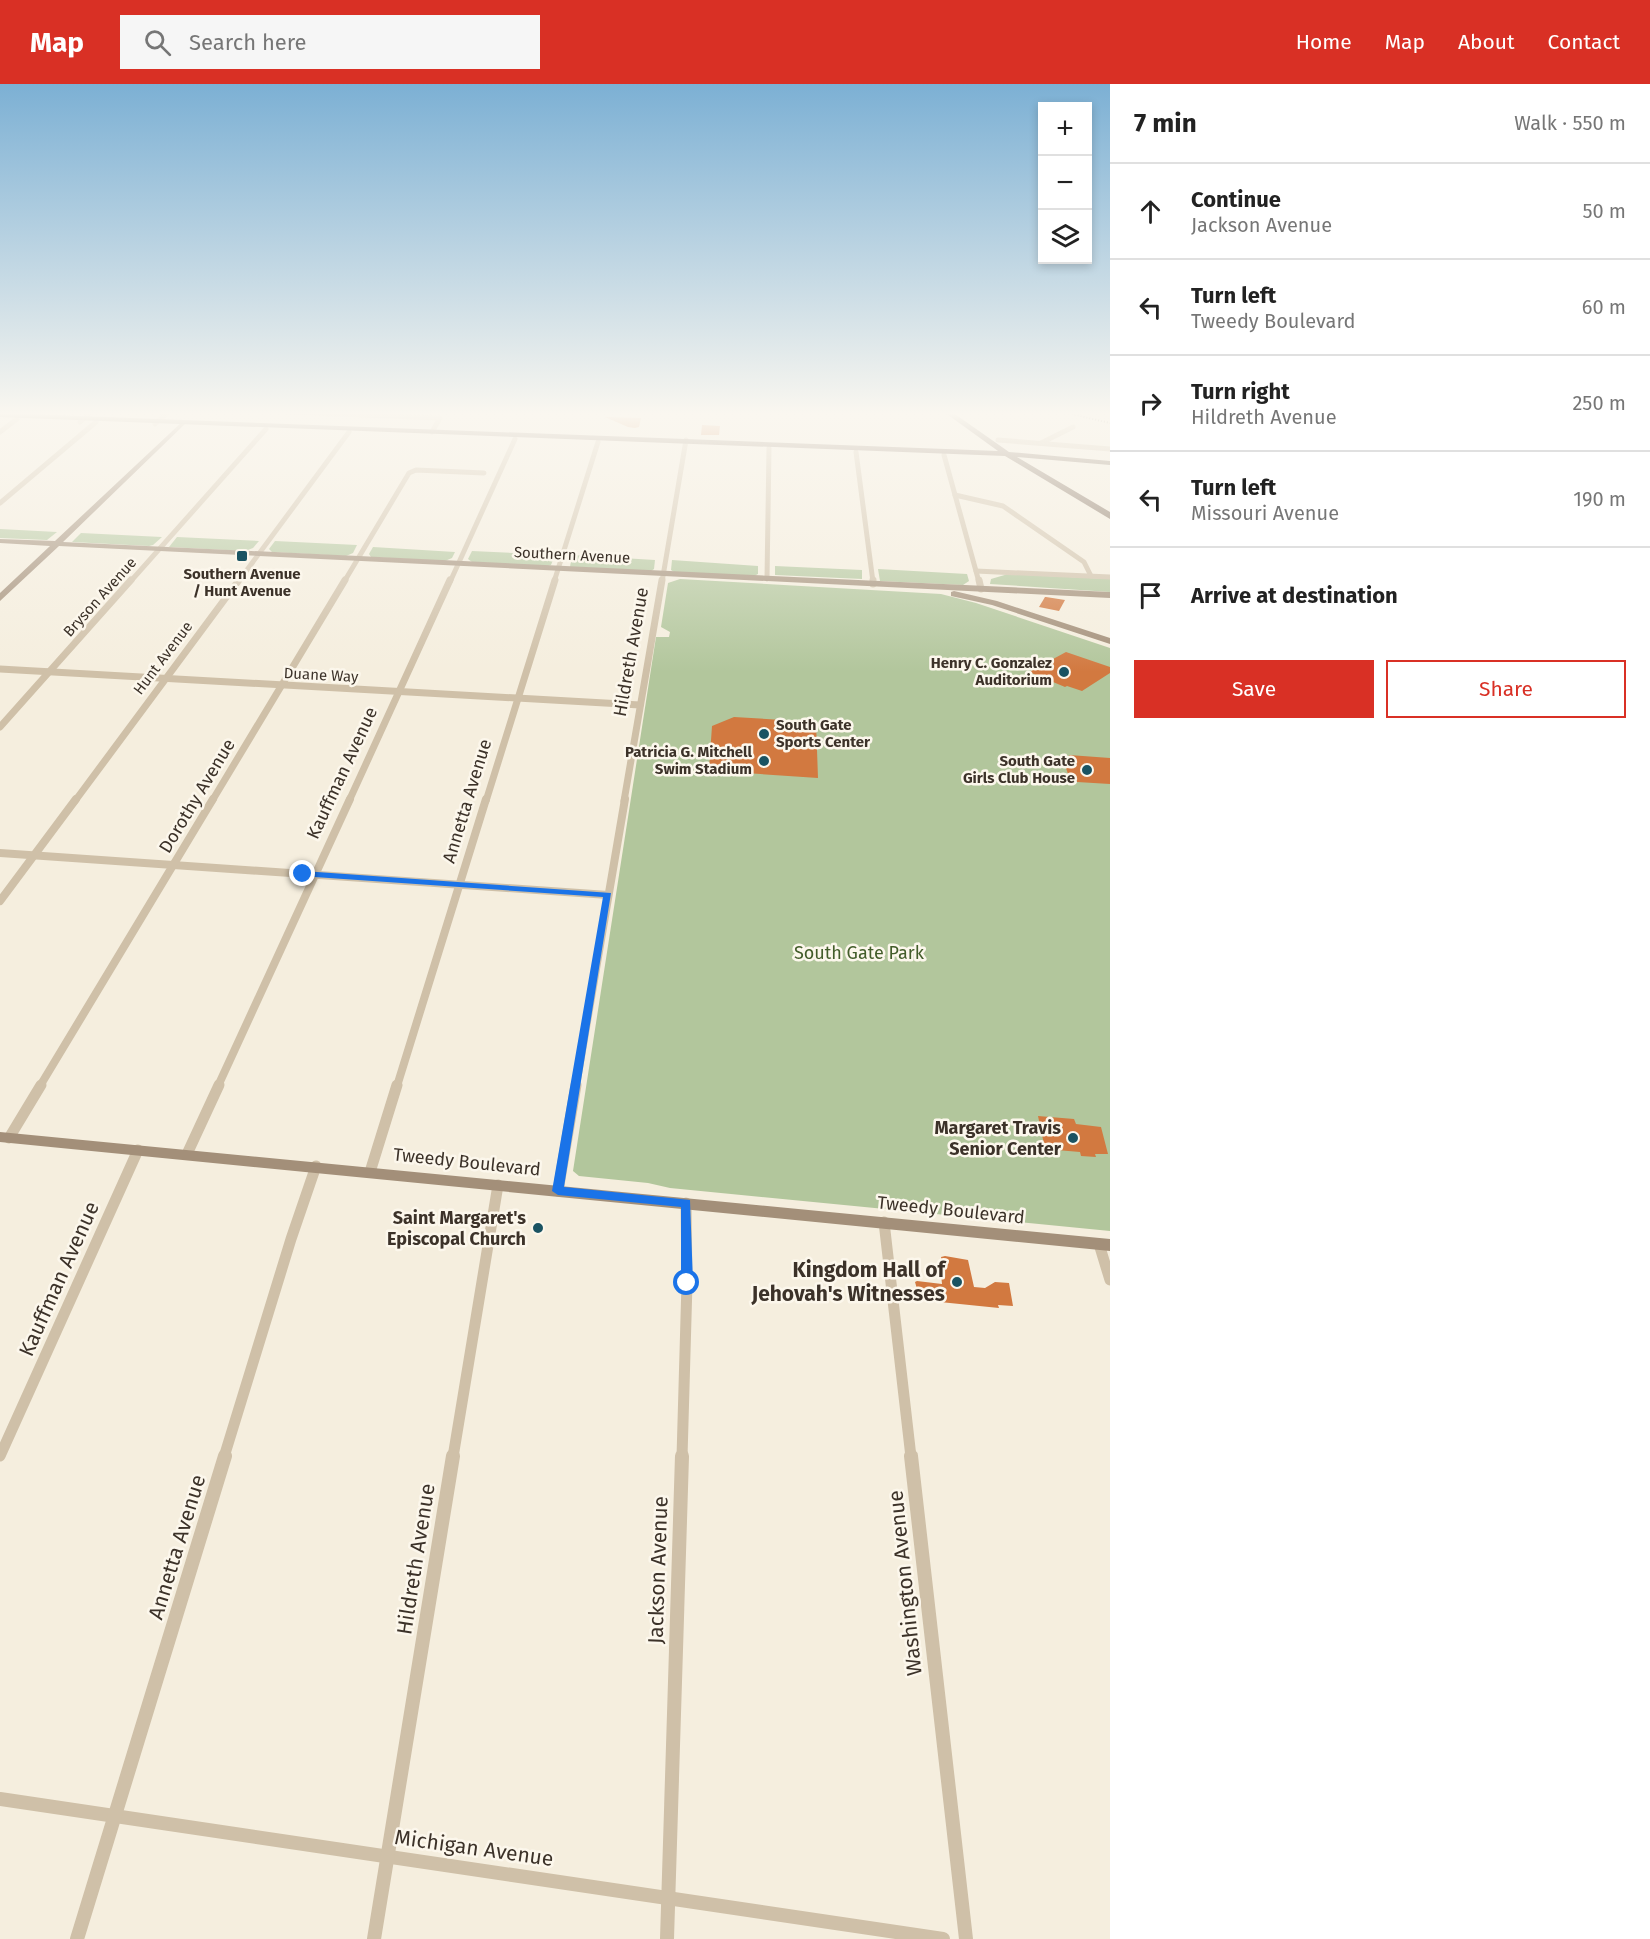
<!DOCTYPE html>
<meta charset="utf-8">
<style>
:root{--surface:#fff;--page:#f6f6f6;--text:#222;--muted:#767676;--line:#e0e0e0;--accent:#d93025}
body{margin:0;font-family:"Fira Sans",sans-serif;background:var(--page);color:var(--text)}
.controls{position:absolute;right:18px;top:18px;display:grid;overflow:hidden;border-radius:0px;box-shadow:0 3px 9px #0003}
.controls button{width:54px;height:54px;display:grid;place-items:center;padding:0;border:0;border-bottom:2px solid var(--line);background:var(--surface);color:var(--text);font:30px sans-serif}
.stop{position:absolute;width:18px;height:18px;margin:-14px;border:4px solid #1a73e8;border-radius:50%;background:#fff}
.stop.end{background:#1a73e8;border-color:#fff;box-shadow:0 2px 6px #0008}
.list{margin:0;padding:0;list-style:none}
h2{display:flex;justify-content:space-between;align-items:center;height:78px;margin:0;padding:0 24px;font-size:26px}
h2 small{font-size:20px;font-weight:400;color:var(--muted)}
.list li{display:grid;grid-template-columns:39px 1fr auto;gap:18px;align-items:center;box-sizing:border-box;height:96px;padding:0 24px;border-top:2px solid var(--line)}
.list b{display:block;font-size:22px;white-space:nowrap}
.list p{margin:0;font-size:20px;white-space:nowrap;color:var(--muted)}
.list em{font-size:20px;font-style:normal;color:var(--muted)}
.actions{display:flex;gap:12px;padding:18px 24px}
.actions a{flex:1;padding:14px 0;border:2px solid var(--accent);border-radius:0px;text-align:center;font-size:21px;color:var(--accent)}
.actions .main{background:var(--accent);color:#fff}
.icon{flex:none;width:33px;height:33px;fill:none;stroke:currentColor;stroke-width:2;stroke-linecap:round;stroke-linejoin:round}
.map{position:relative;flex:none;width:1110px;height:1855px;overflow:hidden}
header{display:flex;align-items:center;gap:36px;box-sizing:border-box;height:84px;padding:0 30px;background:var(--accent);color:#fff}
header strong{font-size:28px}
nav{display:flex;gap:33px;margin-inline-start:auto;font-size:21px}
.search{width:420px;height:54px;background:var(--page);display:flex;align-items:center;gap:15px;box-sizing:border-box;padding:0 21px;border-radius:0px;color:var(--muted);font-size:22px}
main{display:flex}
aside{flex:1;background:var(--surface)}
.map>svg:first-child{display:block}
.green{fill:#b2c69c}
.building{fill:#d27940}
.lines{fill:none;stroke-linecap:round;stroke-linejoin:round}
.street-far4{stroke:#cfc0a8;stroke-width:5}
.street-far3{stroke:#cfc0a8;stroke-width:7}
.street-far2{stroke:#cfc0a8;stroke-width:8}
.street-far1{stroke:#cfc0a8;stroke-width:11}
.street{stroke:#cfc0a8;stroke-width:14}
.secondary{fill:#a38f79;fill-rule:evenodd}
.primary{fill:#7f6b59;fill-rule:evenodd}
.rail{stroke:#3c3229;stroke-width:2;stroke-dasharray:1 2;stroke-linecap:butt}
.route{fill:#1a73e8}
.poi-dot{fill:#1a5362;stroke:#fcf7ec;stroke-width:2}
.labels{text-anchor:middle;stroke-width:5;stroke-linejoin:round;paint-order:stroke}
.far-street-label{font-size:15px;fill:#3c3229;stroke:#fcf7ec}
.far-poi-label{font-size:15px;font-weight:bold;fill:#3c3229;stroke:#fcf7ec;text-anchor:end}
.street-label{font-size:18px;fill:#3c3229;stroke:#fcf7ec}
.park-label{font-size:18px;fill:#435d2a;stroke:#fcf7ec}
.poi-label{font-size:18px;font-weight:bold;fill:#3c3229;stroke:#fcf7ec;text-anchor:end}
.near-poi-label{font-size:21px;font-weight:bold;fill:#3c3229;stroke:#fcf7ec;text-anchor:end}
.near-street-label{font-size:21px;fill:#3c3229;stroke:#fcf7ec}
</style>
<header>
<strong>Map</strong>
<div class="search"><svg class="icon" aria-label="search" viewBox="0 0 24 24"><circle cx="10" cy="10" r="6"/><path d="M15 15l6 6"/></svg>Search here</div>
<nav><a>Home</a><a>Map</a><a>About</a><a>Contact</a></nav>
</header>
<main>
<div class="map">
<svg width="1110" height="1855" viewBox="0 0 1110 1855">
<rect width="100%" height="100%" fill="#f5eede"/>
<g class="green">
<path d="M0 445 57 448 47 456 0 454Z"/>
<path d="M81 449 162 453 153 461 149 462 72 458Z"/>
<path d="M177 453 259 457 253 464 245 467 169 463Z"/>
<path d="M275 457 357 461 353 469 346 472 272 468 269 465Z"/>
<path d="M373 463 455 468 452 474 445 477 371 473 369 470Z"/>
<path d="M472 467 555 471 551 481 548 482 472 478 468 475Z"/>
<path d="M572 471 655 476 654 485 651 487 570 483Z"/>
<path d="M672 476 758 482V490L754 492 674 488 671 486Z"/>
<path d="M775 482 862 486V495L775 491Z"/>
<path d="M878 485 967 490 969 497 963 501 880 497Z"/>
<path d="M1008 490 1110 495V508L990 500 991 495Z"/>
<path d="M680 495 941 510 976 519 1110 564V1147L670 1104 648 1099 579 1092 573 1087 656 553H669L670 548 661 543 668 499Z"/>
</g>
<g class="building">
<path d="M605 333 641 334 639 343 635 344 628 343Z"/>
<path d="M702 341 720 342 719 351H701Z"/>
<path d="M1045 513H1046L1065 516 1059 527 1039 523Z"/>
<path d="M1066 568 1110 583V589L1082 607 1067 602 1065 603 1029 588Z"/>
<path d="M734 633 816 638 818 694 730 688V692L718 691 709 685 712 642Z"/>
<path d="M1069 671 1110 674V700L1077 698 1076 693H1069L1063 675 1070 676Z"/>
<path d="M1038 1032 1074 1035 1076 1040 1101 1043 1108 1070H1095L1096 1073 1081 1072 1080 1068 1045 1065Z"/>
<path d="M945 1172 968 1176 974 1203 985 1204 995 1198 1009 1199 1013 1222 998 1221 999 1224 940 1218 939 1214 919 1212 915 1198 917 1197 942 1200 940 1179H942L941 1173Z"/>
</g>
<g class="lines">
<g class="street-far4">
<path d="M287 328 440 334 432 348"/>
<path d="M80 338 91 328"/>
<path d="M155 340 168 328"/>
<path d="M0 348 17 335"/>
<path d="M998 356 1110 365"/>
<path d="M1041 359 1073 343"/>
<path d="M856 368 873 498"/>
<path d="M944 371 979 498"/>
<path d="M955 411 1003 422 1084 478 1091 492"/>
<path d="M0 419 96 338"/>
<path d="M976 487 1110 493"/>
<path d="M767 495 769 364"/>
<path d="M130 498 266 345"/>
<path d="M238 498 349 348"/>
<path d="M344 498 409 389 416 386 484 389"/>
<path d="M450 498 515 355"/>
<path d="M554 498 598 358"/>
<path d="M662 498 686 356"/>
</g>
<g class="street-far3">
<path d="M873 496V500"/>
<path d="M979 496 981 505"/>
<path d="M0 585 640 621"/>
<path d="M0 643 131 496"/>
<path d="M75 717 239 496"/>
<path d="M212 717 345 496"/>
<path d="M349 717 450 496"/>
<path d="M486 717 555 496"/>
<path d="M624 717 662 496"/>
</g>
<g class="street-far2">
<path d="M0 769 608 811"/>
<path d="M0 817 76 715"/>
<path d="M40 1002 213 715"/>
<path d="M218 1002 350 715"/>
<path d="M397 1002 486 715"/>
<path d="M576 1002 625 715"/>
</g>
<g class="street-far1">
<path d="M9 1054 41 1001"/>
<path d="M187 1070 219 1001"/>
<path d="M370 1088 397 1001"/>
<path d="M558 1107 576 1001"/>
<path d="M884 1138 911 1373"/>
<path d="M1099 1160 1110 1196"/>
<path d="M0 1372 138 1066"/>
<path d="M224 1373 291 1155 316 1082"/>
<path d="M453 1373 498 1101"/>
<path d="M682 1373 687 1199 686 1119"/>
</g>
<g class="street">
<path d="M911 1372 966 1855"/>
<path d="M0 1715 943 1855"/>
<path d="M77 1855 225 1372"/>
<path d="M374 1855 453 1372"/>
<path d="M667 1855 682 1372"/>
</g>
<g class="secondary">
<path d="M184 336 186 339 63 458 1110 508V514L59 462 0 517V509L50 462 0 459V455L55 457Z"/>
<path d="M954 507 997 517 1110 554V560L992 521 951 512V508Z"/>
<path d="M0 1048 1110 1155V1167L0 1058Z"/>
</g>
<path class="primary" d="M944 328H952L1009 368 1110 377V381L1017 373 1110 428V435L1005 372 0 333V329L998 367Z"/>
<path class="rail" d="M1063 328 1110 339"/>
</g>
<linearGradient id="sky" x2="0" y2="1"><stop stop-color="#7cb0d4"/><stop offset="0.56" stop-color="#faf7f0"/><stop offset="1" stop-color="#faf7f0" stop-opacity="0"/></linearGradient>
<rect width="1110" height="588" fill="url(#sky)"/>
<path class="route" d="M303 787 611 809 564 1103 690 1116 693 1199 692 1202 687 1204 681 1199V1123L558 1111 552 1107 603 813 300 792V788Z"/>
<g class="poi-dot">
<rect x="236" y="466" width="12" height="12" rx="3"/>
<circle cx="1064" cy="588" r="6"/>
<circle cx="764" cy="650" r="6"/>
<circle cx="764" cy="677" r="6"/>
<circle cx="1087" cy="686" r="6"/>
<circle cx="1073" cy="1054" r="6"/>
<circle cx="538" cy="1144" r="6"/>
<circle cx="957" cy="1198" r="6"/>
</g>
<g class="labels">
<g class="far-street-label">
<text transform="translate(572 471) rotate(3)" y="5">Southern Avenue</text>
<text transform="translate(100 513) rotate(-48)" y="5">Bryson Avenue</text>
<text transform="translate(163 574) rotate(-53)" y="5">Hunt Avenue</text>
<text transform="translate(321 591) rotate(3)" y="5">Duane Way</text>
</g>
<g class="far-poi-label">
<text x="242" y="495" text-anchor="middle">Southern Avenue<tspan x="242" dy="17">/ Hunt Avenue</tspan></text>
<text x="1052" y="584">Henry C. Gonzalez<tspan x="1052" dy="17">Auditorium</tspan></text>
<text x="776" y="646" text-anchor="start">South Gate<tspan x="776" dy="17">Sports Center</tspan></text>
<text x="752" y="673">Patricia G. Mitchell<tspan x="752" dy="17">Swim Stadium</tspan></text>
<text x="1075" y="682">South Gate<tspan x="1075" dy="17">Girls Club House</tspan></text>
</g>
<g class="street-label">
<text transform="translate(631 568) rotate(-80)" y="6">Hildreth Avenue</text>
<text transform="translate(342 689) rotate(-65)" y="6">Kauffman Avenue</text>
<text transform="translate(197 712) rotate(-59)" y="6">Dorothy Avenue</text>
<text transform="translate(467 717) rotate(-73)" y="6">Annetta Avenue</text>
<text transform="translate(467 1078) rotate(6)" y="6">Tweedy Boulevard</text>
<text transform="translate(951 1126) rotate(6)" y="6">Tweedy Boulevard</text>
</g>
<g class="park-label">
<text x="859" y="875">South Gate Park</text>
</g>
<g class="poi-label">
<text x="1061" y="1050">Margaret Travis<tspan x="1061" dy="21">Senior Center</tspan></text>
<text x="526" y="1140">Saint Margaret's<tspan x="526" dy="21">Episcopal Church</tspan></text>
</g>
<g class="near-poi-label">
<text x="945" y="1193">Kingdom Hall of<tspan x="945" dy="24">Jehovah's Witnesses</tspan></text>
</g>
<g class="near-street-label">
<text transform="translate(59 1195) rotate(-66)" y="7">Kauffman Avenue</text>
<text transform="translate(177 1463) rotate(-73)" y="7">Annetta Avenue</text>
<text transform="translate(416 1475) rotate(-81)" y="7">Hildreth Avenue</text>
<text transform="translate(658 1486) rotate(-88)" y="7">Jackson Avenue</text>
<text transform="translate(905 1499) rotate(-96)" y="7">Washington Avenue</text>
<text transform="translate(474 1764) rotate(8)" y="7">Michigan Avenue</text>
</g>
</g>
</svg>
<div class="controls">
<button>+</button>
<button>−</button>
<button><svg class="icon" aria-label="layers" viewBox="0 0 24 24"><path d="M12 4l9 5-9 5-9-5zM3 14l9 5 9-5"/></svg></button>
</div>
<div class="stop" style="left:687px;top:1199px"></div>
<div class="stop end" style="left:303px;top:790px"></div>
</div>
<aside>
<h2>7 min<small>Walk · 550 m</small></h2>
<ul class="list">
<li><svg class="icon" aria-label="ahead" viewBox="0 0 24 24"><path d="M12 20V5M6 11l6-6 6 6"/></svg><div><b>Continue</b><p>Jackson Avenue</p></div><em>50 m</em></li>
<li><svg class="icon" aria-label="left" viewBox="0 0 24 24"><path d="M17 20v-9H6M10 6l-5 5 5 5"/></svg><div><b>Turn left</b><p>Tweedy Boulevard</p></div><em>60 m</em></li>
<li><svg class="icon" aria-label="right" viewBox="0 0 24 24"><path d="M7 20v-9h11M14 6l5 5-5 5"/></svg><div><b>Turn right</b><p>Hildreth Avenue</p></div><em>250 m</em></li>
<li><svg class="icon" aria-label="left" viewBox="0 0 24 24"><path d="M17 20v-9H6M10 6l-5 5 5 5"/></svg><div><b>Turn left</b><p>Missouri Avenue</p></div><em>190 m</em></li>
<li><svg class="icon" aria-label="arrive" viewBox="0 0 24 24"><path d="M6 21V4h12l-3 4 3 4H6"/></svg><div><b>Arrive at destination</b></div></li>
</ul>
<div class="actions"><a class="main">Save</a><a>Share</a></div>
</aside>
</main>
